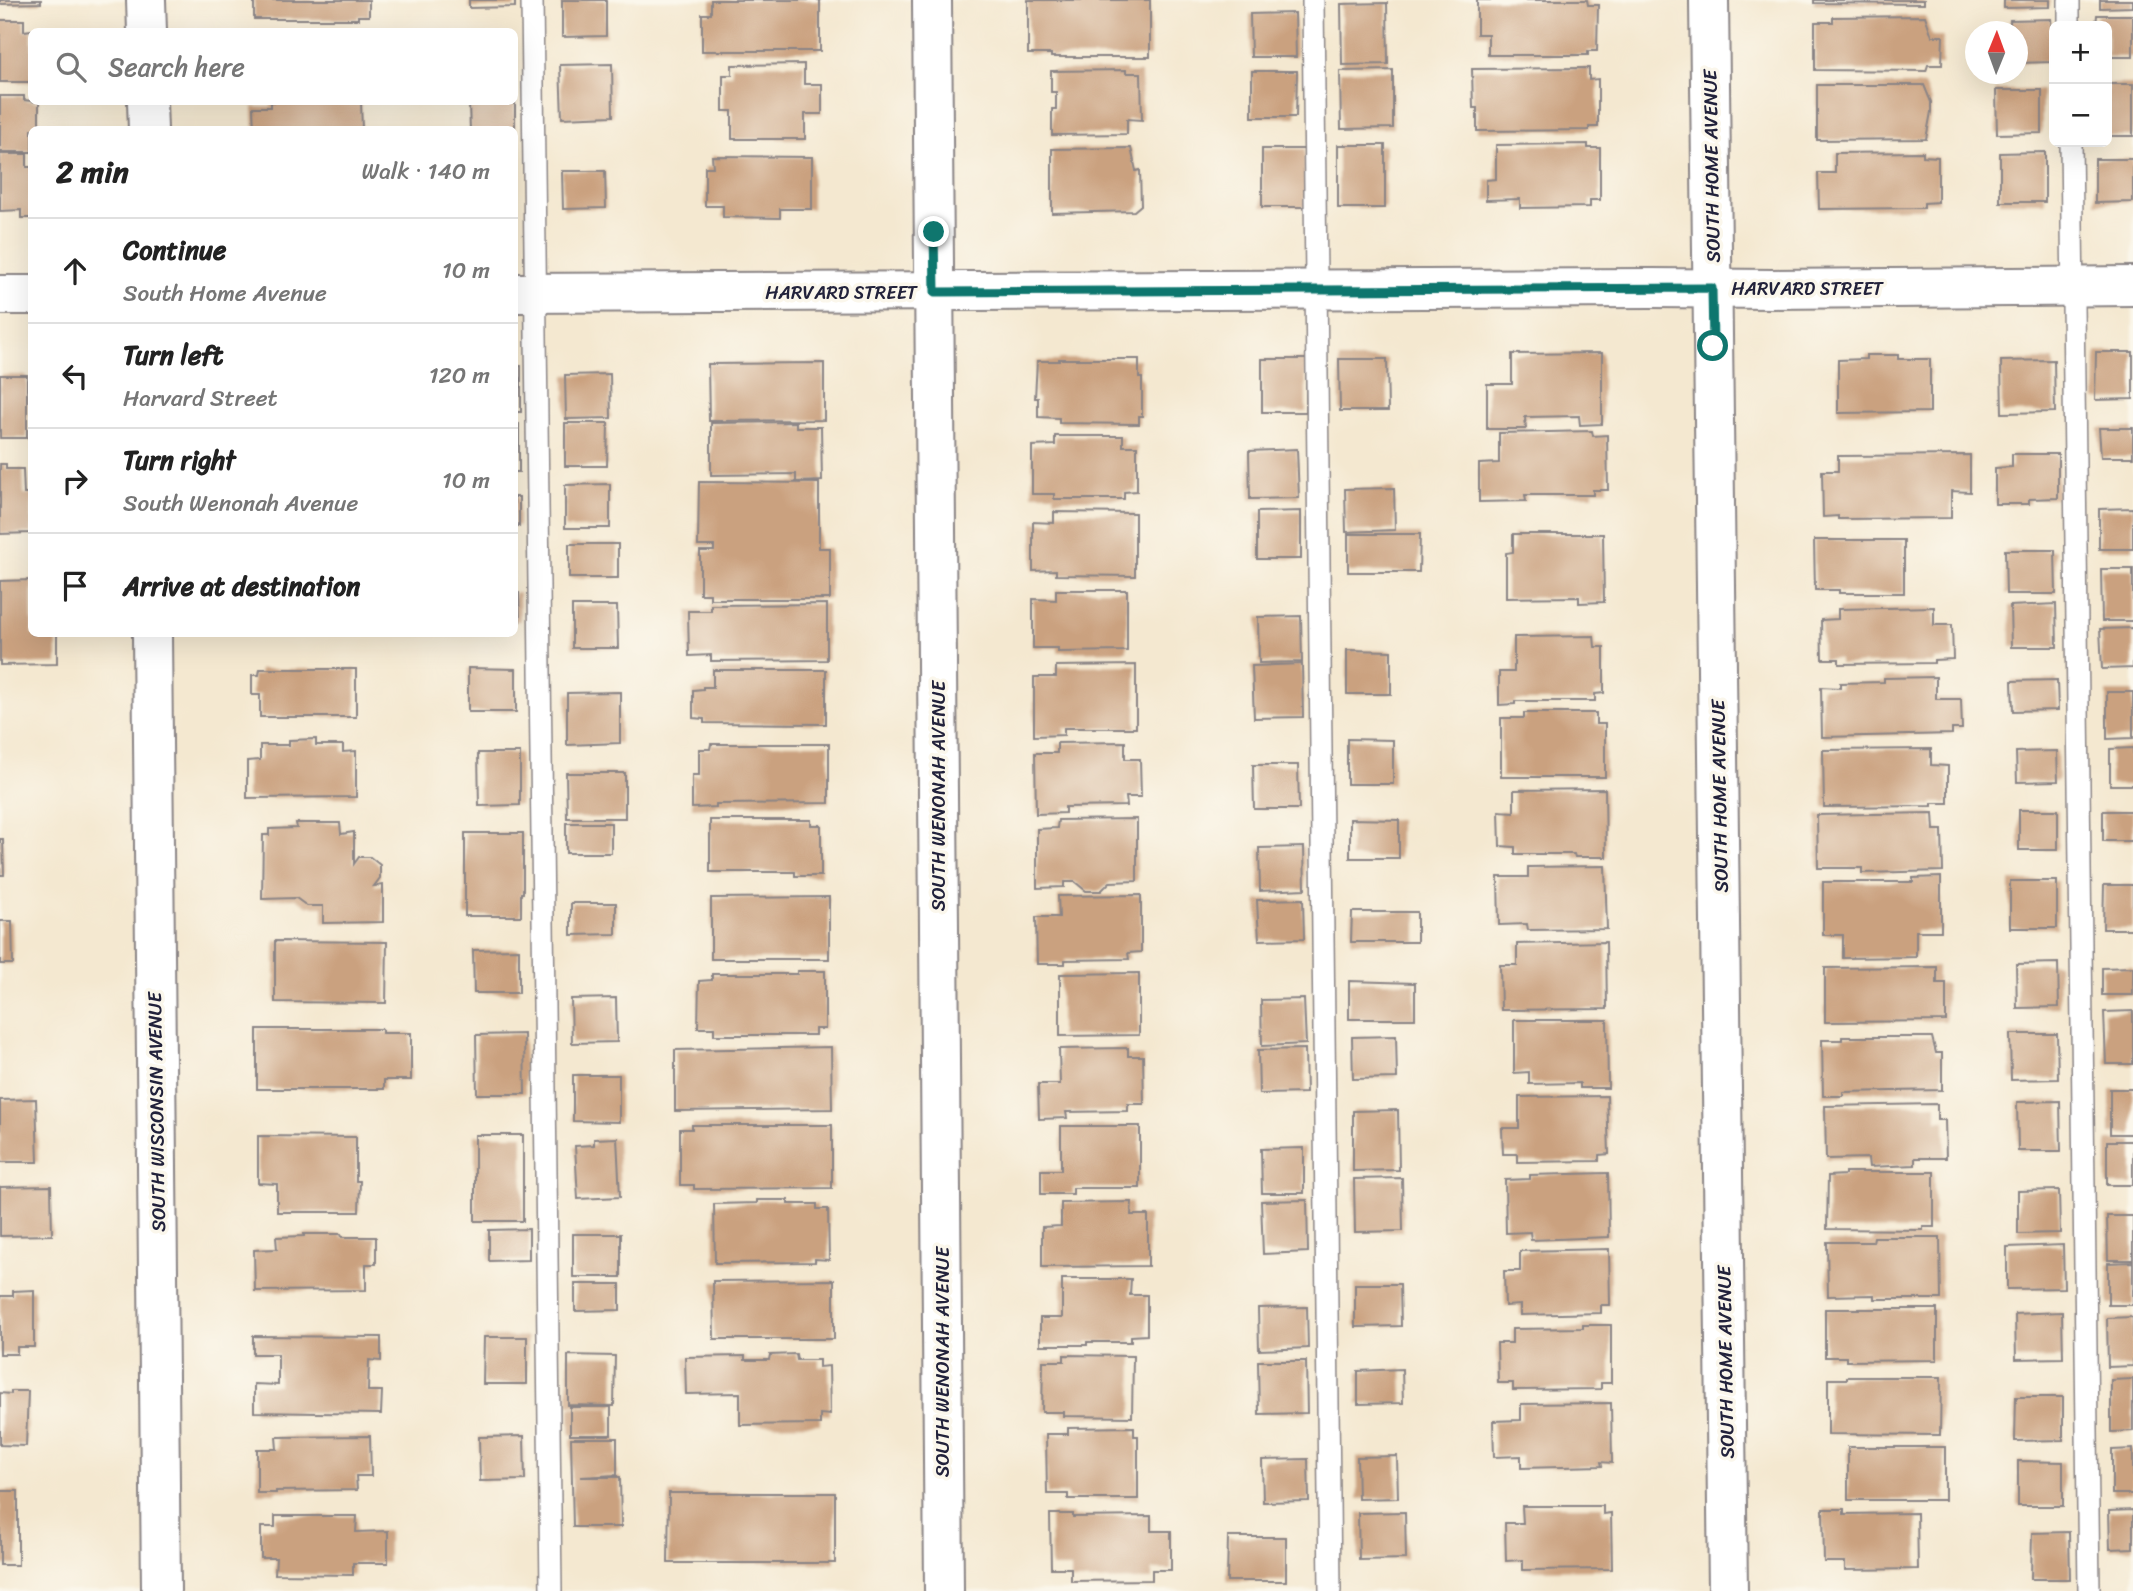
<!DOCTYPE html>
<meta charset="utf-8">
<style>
:root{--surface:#fff;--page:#f6f6f6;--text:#222;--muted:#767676;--line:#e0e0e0}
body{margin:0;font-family:Sriracha,sans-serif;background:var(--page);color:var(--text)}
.controls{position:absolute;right:21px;top:21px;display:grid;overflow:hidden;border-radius:10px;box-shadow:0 7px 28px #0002}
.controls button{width:63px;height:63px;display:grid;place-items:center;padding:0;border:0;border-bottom:2px solid var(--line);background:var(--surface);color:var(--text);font:35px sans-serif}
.compass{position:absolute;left:1965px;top:21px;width:63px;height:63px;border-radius:50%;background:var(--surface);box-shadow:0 7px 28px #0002;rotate:1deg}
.stop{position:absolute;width:21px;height:21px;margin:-16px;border:5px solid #0f766e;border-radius:50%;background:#fff}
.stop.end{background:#0f766e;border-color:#fff;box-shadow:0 2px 7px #0008}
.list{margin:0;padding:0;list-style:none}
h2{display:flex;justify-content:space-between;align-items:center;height:91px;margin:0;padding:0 28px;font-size:30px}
h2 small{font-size:23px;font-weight:400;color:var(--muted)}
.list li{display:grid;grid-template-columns:46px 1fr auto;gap:21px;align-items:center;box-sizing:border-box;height:105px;padding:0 28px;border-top:2px solid var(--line)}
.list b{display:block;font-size:26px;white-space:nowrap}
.list p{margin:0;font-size:23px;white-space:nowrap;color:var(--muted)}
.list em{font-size:23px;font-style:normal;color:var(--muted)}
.icon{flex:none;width:38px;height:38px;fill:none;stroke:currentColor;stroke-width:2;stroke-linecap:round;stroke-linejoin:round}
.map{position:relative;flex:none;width:2133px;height:1591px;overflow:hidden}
.search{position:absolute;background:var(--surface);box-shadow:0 7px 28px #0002;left:28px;top:28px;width:490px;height:77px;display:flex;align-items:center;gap:18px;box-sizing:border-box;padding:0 24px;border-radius:10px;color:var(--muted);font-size:26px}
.panel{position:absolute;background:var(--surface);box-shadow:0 7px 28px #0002;left:28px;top:126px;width:490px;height:511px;border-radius:10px}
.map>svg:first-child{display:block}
.building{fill:#caa17f}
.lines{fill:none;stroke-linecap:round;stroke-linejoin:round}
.service-casing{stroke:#8b8586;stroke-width:24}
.minor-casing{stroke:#8b8586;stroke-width:42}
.service{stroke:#fff;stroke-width:21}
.minor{stroke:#fff;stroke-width:38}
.route{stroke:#0f766e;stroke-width:9}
.labels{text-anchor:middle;stroke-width:7;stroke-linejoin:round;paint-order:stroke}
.street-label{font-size:19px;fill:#22223b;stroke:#fbf7ec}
</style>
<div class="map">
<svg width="2133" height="1591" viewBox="0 0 2133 1591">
<rect width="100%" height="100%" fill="#fbf7ec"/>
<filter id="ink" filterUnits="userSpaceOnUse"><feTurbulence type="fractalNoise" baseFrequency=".0143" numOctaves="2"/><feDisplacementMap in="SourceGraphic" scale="14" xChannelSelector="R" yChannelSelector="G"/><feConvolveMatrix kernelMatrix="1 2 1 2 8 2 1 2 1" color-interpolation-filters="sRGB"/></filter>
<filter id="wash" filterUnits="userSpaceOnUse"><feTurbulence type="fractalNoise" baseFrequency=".00686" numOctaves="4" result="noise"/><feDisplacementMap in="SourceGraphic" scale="28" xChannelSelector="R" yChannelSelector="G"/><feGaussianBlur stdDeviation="1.57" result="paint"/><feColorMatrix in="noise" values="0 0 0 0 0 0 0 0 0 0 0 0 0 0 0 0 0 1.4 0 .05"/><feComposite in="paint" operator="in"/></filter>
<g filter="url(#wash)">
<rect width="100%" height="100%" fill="#f4e8d0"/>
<g id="blocks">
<g class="building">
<path d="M0 0H41V3L0 4Z"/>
<path d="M254 0H369V16H358V19H254Z"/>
<path d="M469 0H515V7L469 8Z"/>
<path d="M562 0H606V36L562 37Z"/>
<path d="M711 0H820V51H702V14H711Z"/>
<path d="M1028 0H1150V57H1051V54H1028Z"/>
<path d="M1477 0H1587L1588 5H1598L1597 51H1588V55H1488V34H1477Z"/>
<path d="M1814 0H1924V4L1814 3Z"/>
<path d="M2004 0H2050V7L2004 8Z"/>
<path d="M2100 0H2133V7L2100 8Z"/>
<path d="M1387 3 1388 64 1342 65 1341 4Z"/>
<path d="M1295 13 1296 57H1251L1250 14Z"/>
<path d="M2097 15H2133V57H2107V26H2096Z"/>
<path d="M1925 16 1932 36H1943L1942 65H1928L1926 71 1815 70V22H1833V17Z"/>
<path d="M2051 19 2053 62 2018 63V32H2010V20Z"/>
<path d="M0 20H24V31L32 30V82H0Z"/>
<path d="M612 64 613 116 562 118 560 65Z"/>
<path d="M804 64V84H822V114H805V139H732V111H723V75H732V65Z"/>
<path d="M1589 68V80L1598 79V127H1589V130L1477 131V108H1473L1472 69Z"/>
<path d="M1126 70V73H1141L1142 120 1127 119V134L1052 135V109H1056V92H1051V71Z"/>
<path d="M1393 70V128L1341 129 1340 71Z"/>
<path d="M1252 71H1297L1296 117H1252Z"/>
<rect x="2107" y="84" width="26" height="52"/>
<path d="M1817 85H1924L1931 102V112L1926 139 1817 140Z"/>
<path d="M1996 90H2042V133L1997 134Z"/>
<path d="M0 96H24V100L39 102V130H32V152H0Z"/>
<path d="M271 102H361L362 130H254L253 107H271Z"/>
<path d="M515 102V130H470L469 103Z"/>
<path d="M1588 144V148H1600V200H1590V207L1520 208V199L1486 200V180L1496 179V145Z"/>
<rect x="1338" y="145" width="47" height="63"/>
<path d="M1131 148 1136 171 1140 170 1141 205 1134 211 1052 213V149Z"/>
<rect x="1262" y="149" width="43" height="58"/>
<path d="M1923 152V156L1938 157V202L1924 203V208L1819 209 1818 173H1835V153Z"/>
<path d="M2045 152V202H2000V153Z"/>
<path d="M0 154H27V167H32V218H21V210L0 211Z"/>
<path d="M712 156 812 157V209H780V218L723 217V206H705V167H713Z"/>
<path d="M2095 159H2133V202L2095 203Z"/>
<path d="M562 171H605L606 208 563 209Z"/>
<path d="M2096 352H2133V399L2095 400Z"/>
<path d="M1602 353V424L1580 425 1579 416 1525 417 1526 429H1487V384H1512V354Z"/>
<path d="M1866 355H1898V359H1930V412L1838 413V360L1866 359Z"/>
<path d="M1059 359H1139V378H1142V416H1139V424L1059 423V418L1038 417V398H1035L1037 361H1059Z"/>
<rect x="1262" y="359" width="44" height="53"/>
<path d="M1339 359H1387L1388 411H1340Z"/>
<path d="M2054 360 2055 412 2002 413 2001 361Z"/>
<path d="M824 363V420L709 421 708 364Z"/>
<rect x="514" y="366" width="7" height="46"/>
<path d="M610 374 611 418 566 419 565 375Z"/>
<rect x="0" y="375" width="27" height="63"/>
<path d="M796 422V427H821L822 481 796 482V474L711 475V423Z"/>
<path d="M565 423H608L607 466H565Z"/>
<rect x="514" y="424" width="5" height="48"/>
<path d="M2099 428H2133V457H2101Z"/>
<path d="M1592 431 1593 436 1607 435 1608 490H1593V495H1525L1526 501 1479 502V464L1499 463V433Z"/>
<path d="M1055 436H1123V446H1137V491L1124 492V499H1054V494H1032V446L1055 445Z"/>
<path d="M1297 449 1299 498 1250 499 1249 451Z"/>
<path d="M2012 454H2058V498L2029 499V504H1995V468L2012 467Z"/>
<path d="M1970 455V492L1951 491V518L1838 519V516L1823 517 1822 471H1838V456Z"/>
<path d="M0 464H6V469H23L24 494H32V533L0 534Z"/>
<path d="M699 482 819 483V548H830V599H710V594H700V551H714V546H698Z"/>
<path d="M610 484V528H565V485Z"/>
<path d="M1394 488 1395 530 1346 532 1345 489Z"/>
<rect x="514" y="497" width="5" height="29"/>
<path d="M2133 508V549H2099V509Z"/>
<path d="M1301 511V559H1257V512Z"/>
<path d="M1054 512 1135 513V576L1056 575V570L1033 571V522L1054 523Z"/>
<path d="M1348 534H1420L1419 572H1348Z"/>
<path d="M1513 534H1603L1604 602 1579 603V597L1506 598V553L1513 552Z"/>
<path d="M1814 540H1904V593H1839V590H1815Z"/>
<rect x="569" y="544" width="49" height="34"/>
<path d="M2005 550H2055L2056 594H2006Z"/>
<path d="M2101 569H2133V621H2102Z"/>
<path d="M32 580V634H57V664L0 665V581Z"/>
<path d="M1056 590H1127V651L1058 652V648H1033V599L1056 600Z"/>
<path d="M514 593H519L520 621H514Z"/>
<path d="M827 604V660L711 661V655L689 656 688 611H711V605Z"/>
<path d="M2056 604 2057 647H2011L2010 606Z"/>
<path d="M572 606H617L618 648H572Z"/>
<path d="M1934 607V625H1952L1953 659 1934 660V663L1839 664V659H1822L1821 620 1838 619V609Z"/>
<path d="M1301 616 1302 662 1259 663 1258 617Z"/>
<path d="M2133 628V668L2102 669 2100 629Z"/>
<path d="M1594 636 1595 647H1604V693L1595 694V701H1515V704L1499 705V672H1514V637Z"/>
<path d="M1347 650 1391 651V694H1347Z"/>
<path d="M1302 664 1303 717 1254 718 1252 666Z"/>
<path d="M1136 665V728H1064V735L1034 736V677H1056V666Z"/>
<path d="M468 668 516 669V712H468Z"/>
<path d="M260 669H356V717H260V695H252V675H259Z"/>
<path d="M713 670H826V724L704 723V719L693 718V690L703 689V687H713Z"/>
<path d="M1936 677V699H1961L1962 729H1952V734L1822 737 1821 687 1840 688V683L1884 682V678Z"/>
<path d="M2057 680 2058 710 2013 711 2012 681Z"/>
<path d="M620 692V743L567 745V693Z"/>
<path d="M2107 692H2133V738L2107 739Z"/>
<path d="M1524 713H1596V724H1605V777H1501V718H1524Z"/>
<path d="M316 739V745H343V752L356 751V797L247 798V761L260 760V745H289V740Z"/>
<path d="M1347 739 1393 740V784H1347Z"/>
<path d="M1125 742V759H1140L1141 797H1126L1127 806 1065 807V813L1036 814 1035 753H1057V743Z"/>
<path d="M711 744H829V803L716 804V807L692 808V775H699V749H710Z"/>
<path d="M2133 748V785H2110V749Z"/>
<path d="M1931 749V765L1948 766V803H1932V806L1824 807 1823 750Z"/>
<path d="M2057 751 2058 781 2017 782 2016 752Z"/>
<path d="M478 753H520V805L479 806Z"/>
<path d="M1253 765H1298L1299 809H1254Z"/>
<path d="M566 773H625V818H567Z"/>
<path d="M1605 789 1606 857H1575L1574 854H1515V847L1500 846 1499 811 1514 812V790Z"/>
<rect x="2019" y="810" width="39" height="40"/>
<rect x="2103" y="811" width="30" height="30"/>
<path d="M1933 813 1934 830H1942L1943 871 1862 873V868H1818L1817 815Z"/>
<path d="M1137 819V881L1110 882 1101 891H1086L1075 882H1064V887L1037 888V829L1057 828 1058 820Z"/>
<path d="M1350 819 1399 820V858H1350Z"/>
<path d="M710 820H811V825H821V876H795V872H710Z"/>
<path d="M296 823H340L341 834 354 832V864L359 857H370L380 865V878L374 886 383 885V922L323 923V906H307L296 898 262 899 263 835H269V829L297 828Z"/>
<rect x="566" y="823" width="45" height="30"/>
<path d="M465 833H523V893H521V916H465Z"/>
<path d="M0 839H3L4 875H0Z"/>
<path d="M1304 847 1305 889 1260 891 1259 848Z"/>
<path d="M1605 866 1607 929 1528 930 1527 924 1499 925 1498 877H1528V867Z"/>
<path d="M1941 877V931H1916V957L1843 958V935H1823V882H1913V878Z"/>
<rect x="2010" y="881" width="47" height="47"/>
<path d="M2104 885H2133V929H2103Z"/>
<path d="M1141 895V952L1128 953 1129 959 1065 960V964H1037L1036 917H1059L1058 896Z"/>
<path d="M829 897V959H711V898Z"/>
<path d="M1303 899 1304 939 1259 940 1257 900Z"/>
<path d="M571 903H616V934L571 935Z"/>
<path d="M1352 912H1417V942H1351Z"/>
<path d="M0 921H12L13 964H0Z"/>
<path d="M275 941 387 942 386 1003 275 1002Z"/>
<path d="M1606 942 1607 1009 1501 1010 1500 965H1517V944Z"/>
<path d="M519 949V993H474L473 950Z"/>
<path d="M2058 963 2059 1007 2017 1008 2016 964Z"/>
<path d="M1937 967V983H1946V1021L1825 1022V968Z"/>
<path d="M2133 967V995H2102V968Z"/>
<path d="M797 971H825V1029H815V1035H714V1028H698L699 981 712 980V974H797Z"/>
<path d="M1139 973V1035L1060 1036V974Z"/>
<path d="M1349 981 1415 983V1019H1349Z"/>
<path d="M616 998 617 1042 572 1043 571 999Z"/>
<path d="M1304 999 1306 1044 1262 1046 1261 1000Z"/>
<path d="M2133 1011V1064H2106L2104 1012Z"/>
<path d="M1514 1020H1607L1608 1088H1580V1083L1529 1084V1072L1514 1073Z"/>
<path d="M257 1029H382V1033H411V1080H384V1089H257Z"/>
<path d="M524 1034 525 1094H477L476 1035Z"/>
<path d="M2010 1034H2057L2058 1079 2011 1080Z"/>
<path d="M1396 1036 1397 1078 1353 1079 1352 1037Z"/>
<path d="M1842 1037H1932L1936 1053H1942V1090L1843 1092V1096H1823L1822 1040H1842Z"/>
<path d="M831 1047 832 1109 675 1111V1050Z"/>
<path d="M1128 1048V1056H1143L1144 1104H1128V1111L1066 1112 1067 1118 1039 1119 1038 1084H1060L1059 1049Z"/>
<path d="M1305 1049 1306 1093 1259 1094 1258 1050Z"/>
<path d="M573 1075H619V1122L573 1121Z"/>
<rect x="2110" y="1089" width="23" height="45"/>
<path d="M1607 1096 1609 1154 1599 1155V1161L1518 1162V1154H1503L1502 1128H1519V1097Z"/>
<path d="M36 1099 38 1162H0V1100Z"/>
<path d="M2060 1101 2061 1151H2018L2017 1102Z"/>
<path d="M1937 1104V1120H1945L1946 1158H1915V1165L1869 1167 1868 1158 1826 1159 1825 1106Z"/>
<path d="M1398 1110 1399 1170 1353 1171V1111Z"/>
<path d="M692 1125H832V1188L694 1189V1185H680V1129H692Z"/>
<path d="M1061 1126H1140V1188H1073V1194H1041V1170H1061Z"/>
<rect x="475" y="1135" width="48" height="86"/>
<path d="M258 1136 356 1137V1181H360L359 1212H277V1184L258 1183Z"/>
<path d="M617 1138 620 1197 578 1199 575 1146 594 1145V1139Z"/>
<rect x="2107" y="1141" width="26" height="44"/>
<path d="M1304 1148V1193H1262L1261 1149Z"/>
<path d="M1845 1172H1934V1227H1923V1230L1827 1229 1828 1176 1845 1175Z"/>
<path d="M1608 1173 1609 1237 1531 1240 1530 1232 1506 1233 1505 1180 1530 1179V1175Z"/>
<path d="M1402 1178 1403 1231 1355 1232 1354 1179Z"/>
<path d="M51 1186 52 1235 0 1236V1187Z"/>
<path d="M2059 1190 2060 1233 2018 1234V1191Z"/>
<path d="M757 1200H788V1204H817V1209H828L829 1260 815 1259V1262L715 1263 714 1204 757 1203Z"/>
<path d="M1307 1200 1308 1252 1263 1254 1261 1201Z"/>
<path d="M1132 1202 1131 1215H1148V1266L1042 1267V1227L1061 1226V1203Z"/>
<path d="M2107 1216H2133V1260H2108Z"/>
<path d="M529 1229V1260L489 1261V1230Z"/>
<path d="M304 1234H341L342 1237H376V1264H366V1290L255 1291 254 1250 277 1249 276 1237 304 1236Z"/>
<rect x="573" y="1234" width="48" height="43"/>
<path d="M1874 1237H1940L1941 1299H1874V1295L1828 1296 1827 1242H1873Z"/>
<path d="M2063 1245 2064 1288 2007 1289V1247Z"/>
<path d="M1609 1249 1610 1305H1601V1313L1520 1315V1305L1505 1306 1504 1271H1520V1251Z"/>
<path d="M2133 1262V1305H2108V1263Z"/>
<path d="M1062 1279H1131L1130 1295H1147V1335L1131 1336V1342H1087V1345H1040V1318H1062Z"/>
<path d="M834 1280V1339H714L713 1281Z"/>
<path d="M575 1284H620V1310L575 1311Z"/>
<path d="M1355 1284H1400L1401 1326 1355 1327Z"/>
<path d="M34 1290V1347H17V1354H0V1296H13V1291Z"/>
<path d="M1307 1307 1308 1348 1259 1350 1258 1308Z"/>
<path d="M1825 1309H1937V1360L1846 1361V1357H1825Z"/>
<path d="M2062 1312 2063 1358 2016 1359 2015 1314Z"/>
<path d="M2133 1317V1366L2108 1367 2107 1318Z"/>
<path d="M1583 1325H1611V1383H1601V1389L1513 1390V1383H1498L1497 1343H1512V1329L1583 1328Z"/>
<path d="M253 1336 381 1337V1361L369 1360 368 1391H382L381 1414 254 1412V1384L278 1385V1354H253Z"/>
<path d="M484 1337H527V1384H483Z"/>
<path d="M796 1354 797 1360H819V1367L829 1366 830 1415 820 1414V1424L740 1425V1393L686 1394 685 1357 745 1356V1360H769L770 1355Z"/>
<path d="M568 1355 615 1356 614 1406 568 1405Z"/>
<path d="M1064 1355 1133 1356 1132 1417 1063 1416V1412H1042L1043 1361H1064Z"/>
<path d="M1258 1361H1306L1307 1413 1259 1414Z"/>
<path d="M1402 1369 1403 1403 1358 1404V1371Z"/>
<path d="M1847 1377H1941L1940 1435 1828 1434V1379H1847Z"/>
<path d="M2133 1379V1431L2111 1432V1380Z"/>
<path d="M11 1391H28L26 1446 0 1445V1393L11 1394Z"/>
<path d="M2016 1397H2063V1440L2015 1441Z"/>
<path d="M1611 1403 1612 1463 1601 1462 1602 1466 1521 1468V1456L1494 1457 1493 1421 1521 1420V1404Z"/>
<rect x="570" y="1407" width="41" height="28"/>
<path d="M1134 1427V1436H1138V1499H1068V1494H1047L1046 1434H1068V1428Z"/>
<path d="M370 1436 371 1476H356L357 1490 276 1491V1493H257V1449H277L276 1437Z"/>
<path d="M524 1436 525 1480 480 1481 479 1437Z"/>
<path d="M571 1438H617V1475L581 1477H620L621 1527H573Z"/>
<rect x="1848" y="1447" width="97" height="53"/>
<path d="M2133 1449V1494H2112V1450Z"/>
<path d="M1397 1456 1398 1498 1358 1499 1357 1457Z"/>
<path d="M1308 1459 1309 1501 1263 1502 1262 1460Z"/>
<path d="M2018 1461 2063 1462V1506H2018Z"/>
<rect x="0" y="1491" width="18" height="74"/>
<path d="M669 1493H835V1563H668Z"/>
<path d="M1522 1506H1603V1514L1611 1513 1612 1569 1523 1570V1560L1506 1561 1505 1523H1523Z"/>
<path d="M1823 1509H1844V1514L1917 1513 1918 1569 1845 1570V1562H1824Z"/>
<path d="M2133 1510V1548L2110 1549 2109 1511Z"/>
<path d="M1405 1512 1406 1559 1359 1560 1358 1513Z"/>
<path d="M1050 1514H1073V1517L1151 1516V1531H1171V1570H1152V1580L1071 1581V1568H1051Z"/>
<path d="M275 1516H357L356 1532 388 1531V1563H353V1575L275 1574 276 1558H261V1527H275Z"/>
<path d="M2069 1532 2070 1579H2031L2032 1533Z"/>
<path d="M1228 1537H1286V1581H1227Z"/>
</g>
</g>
</g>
<g filter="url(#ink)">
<use href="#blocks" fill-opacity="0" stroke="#8b8586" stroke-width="2"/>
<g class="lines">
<defs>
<g id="service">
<path d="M532 0 551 1591"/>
<path d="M1313 0 1330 1591"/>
<path d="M2069 0V26"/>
<path d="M2071 142 2089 1591"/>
</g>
<g id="minor">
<path d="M146 0 147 32"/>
<path d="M932 0 944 1591"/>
<path d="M1709 0 1728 1591"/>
<path d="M147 102 148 130"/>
<path d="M514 293 1652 288 1772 289 2133 286"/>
<path d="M0 295H32"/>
<path d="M152 634 161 1591"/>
</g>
</defs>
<use href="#service" class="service-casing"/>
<use href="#minor" class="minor-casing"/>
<use href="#service" class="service"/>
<use href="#minor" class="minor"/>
</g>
</g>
<g class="lines" filter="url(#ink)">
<path class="route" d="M934 232 935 292 1712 288 1713 346"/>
</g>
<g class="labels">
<g class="street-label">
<text transform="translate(1711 166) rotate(-91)" y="7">SOUTH HOME AVENUE</text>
<text x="1807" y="295">HARVARD STREET</text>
<text x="841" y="299">HARVARD STREET</text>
<text transform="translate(938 796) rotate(-90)" y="7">SOUTH WENONAH AVENUE</text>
<text transform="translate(1719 796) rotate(-91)" y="7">SOUTH HOME AVENUE</text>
<text transform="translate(156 1112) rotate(-91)" y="7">SOUTH WISCONSIN AVENUE</text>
<text transform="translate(942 1362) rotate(-90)" y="7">SOUTH WENONAH AVENUE</text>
<text transform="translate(1725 1362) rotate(-91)" y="7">SOUTH HOME AVENUE</text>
</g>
</g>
</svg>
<div class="controls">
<button>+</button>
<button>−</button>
</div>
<svg class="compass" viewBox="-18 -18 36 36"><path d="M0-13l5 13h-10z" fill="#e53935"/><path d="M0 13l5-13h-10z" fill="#767676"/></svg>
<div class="stop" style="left:1713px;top:346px"></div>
<div class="stop end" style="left:934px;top:232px"></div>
<div class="search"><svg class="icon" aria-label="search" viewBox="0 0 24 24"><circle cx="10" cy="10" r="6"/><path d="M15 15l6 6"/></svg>Search here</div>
<section class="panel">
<h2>2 min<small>Walk · 140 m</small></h2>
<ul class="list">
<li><svg class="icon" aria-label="ahead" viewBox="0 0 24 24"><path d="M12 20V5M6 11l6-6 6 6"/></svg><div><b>Continue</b><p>South Home Avenue</p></div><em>10 m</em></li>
<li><svg class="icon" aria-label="left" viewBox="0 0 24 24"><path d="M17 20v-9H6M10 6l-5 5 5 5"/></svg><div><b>Turn left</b><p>Harvard Street</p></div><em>120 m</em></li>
<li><svg class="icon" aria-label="right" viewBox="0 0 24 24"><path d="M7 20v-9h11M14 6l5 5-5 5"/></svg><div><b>Turn right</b><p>South Wenonah Avenue</p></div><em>10 m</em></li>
<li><svg class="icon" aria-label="arrive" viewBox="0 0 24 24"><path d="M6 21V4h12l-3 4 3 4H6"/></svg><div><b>Arrive at destination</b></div></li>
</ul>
</section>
</div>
